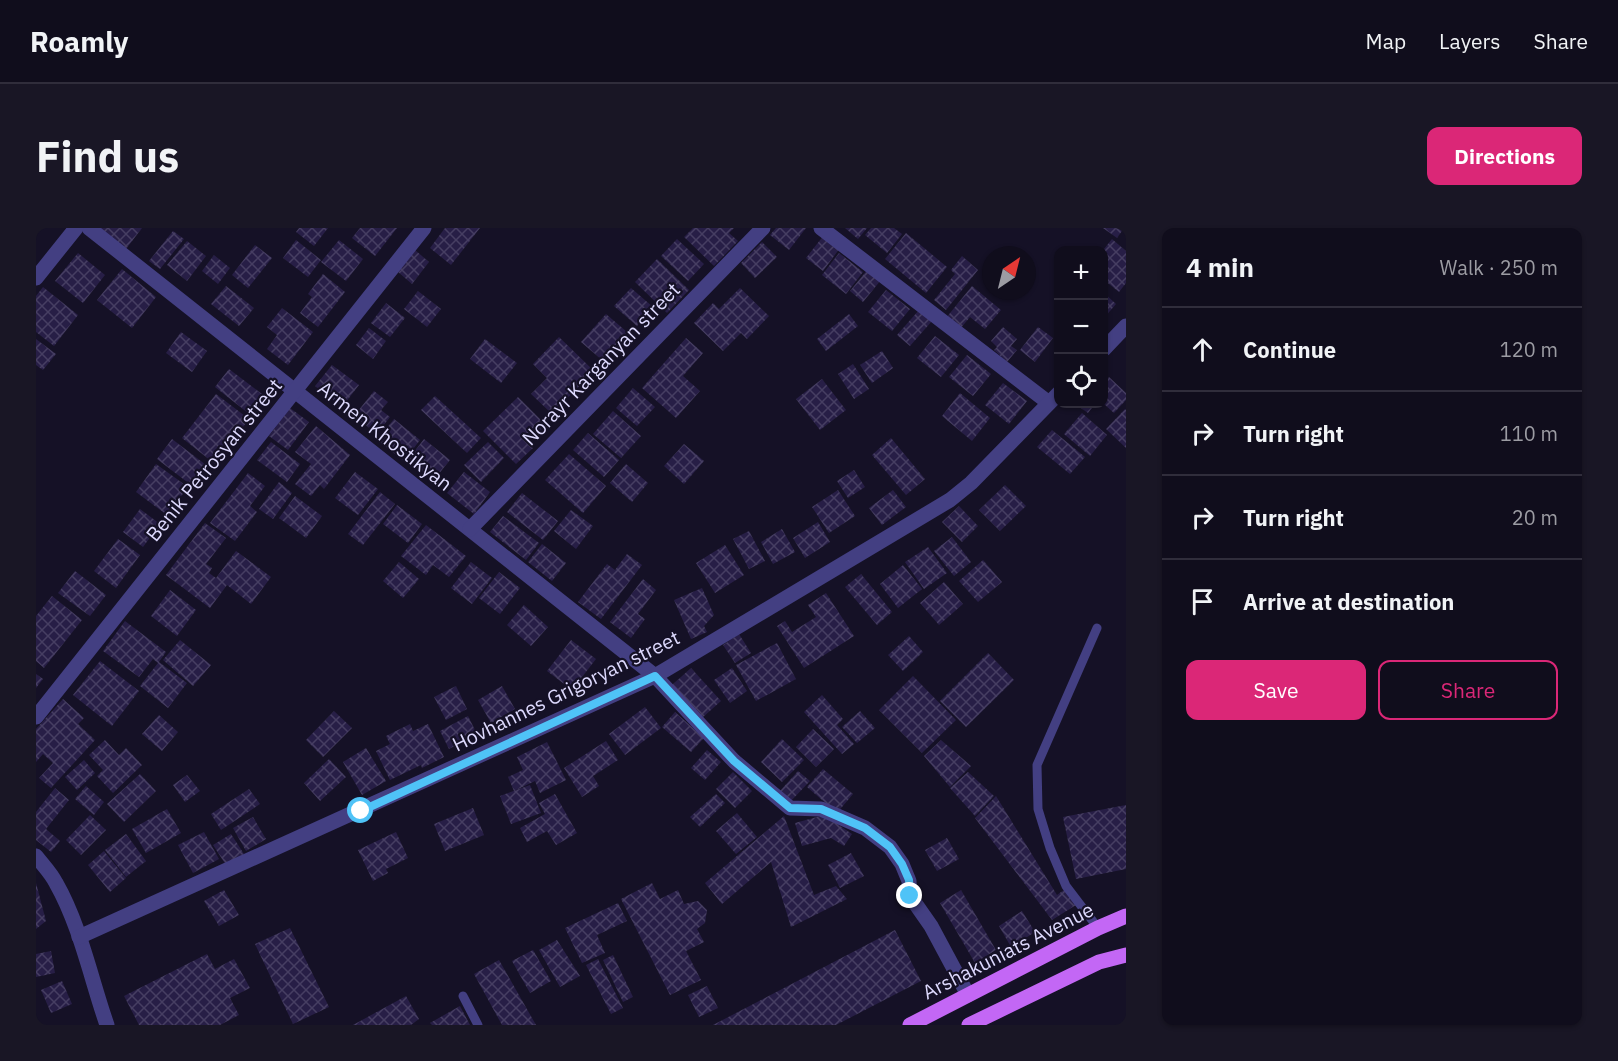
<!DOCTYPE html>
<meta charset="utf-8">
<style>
:root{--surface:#100d1c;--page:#191625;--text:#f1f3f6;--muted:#9c9ca3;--line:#302d3b;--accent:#db2777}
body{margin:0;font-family:"IBM Plex Sans",sans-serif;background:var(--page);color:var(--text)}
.controls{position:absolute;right:18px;top:18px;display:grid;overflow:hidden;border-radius:12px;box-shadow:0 2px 4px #0004}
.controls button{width:54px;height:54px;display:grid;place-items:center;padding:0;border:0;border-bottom:2px solid var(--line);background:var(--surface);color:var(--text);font:30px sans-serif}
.compass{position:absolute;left:946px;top:18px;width:54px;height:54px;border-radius:50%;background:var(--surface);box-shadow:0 2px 4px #0004;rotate:35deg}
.stop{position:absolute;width:18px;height:18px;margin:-14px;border:4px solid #4fc3f7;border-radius:50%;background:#fff}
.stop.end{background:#4fc3f7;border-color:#fff;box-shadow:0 2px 6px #0008}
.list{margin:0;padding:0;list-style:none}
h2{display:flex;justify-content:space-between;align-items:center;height:78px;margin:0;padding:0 24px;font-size:26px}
h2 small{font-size:20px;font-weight:400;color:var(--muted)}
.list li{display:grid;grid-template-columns:39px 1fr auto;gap:18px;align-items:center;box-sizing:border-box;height:84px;padding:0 24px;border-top:2px solid var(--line)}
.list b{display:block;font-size:22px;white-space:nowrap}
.list em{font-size:20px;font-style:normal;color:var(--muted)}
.actions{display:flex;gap:12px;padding:18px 24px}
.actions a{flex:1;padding:14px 0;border:2px solid var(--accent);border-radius:12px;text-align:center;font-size:21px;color:var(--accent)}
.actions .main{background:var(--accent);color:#fff}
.icon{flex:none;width:33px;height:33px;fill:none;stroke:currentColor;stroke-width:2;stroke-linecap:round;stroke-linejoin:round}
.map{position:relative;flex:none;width:1090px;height:797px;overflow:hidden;border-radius:12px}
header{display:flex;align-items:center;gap:36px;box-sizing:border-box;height:84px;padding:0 30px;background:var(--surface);border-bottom:2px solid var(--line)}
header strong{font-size:28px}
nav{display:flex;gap:33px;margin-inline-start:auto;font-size:21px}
.intro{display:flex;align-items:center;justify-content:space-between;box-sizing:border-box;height:144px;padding:0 36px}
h1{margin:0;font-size:42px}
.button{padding:15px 27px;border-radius:12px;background:var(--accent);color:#fff;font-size:21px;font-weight:700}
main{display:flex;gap:36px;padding:0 36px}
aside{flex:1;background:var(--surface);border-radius:12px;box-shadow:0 2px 4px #0004}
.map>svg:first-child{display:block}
.building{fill:url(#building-cross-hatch)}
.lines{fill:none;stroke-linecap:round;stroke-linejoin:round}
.lane{stroke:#433f82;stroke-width:9}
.street{stroke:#433f82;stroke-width:15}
.primary{stroke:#c367f5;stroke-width:15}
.route{stroke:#4fc3f7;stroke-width:8}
.labels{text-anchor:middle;stroke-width:4.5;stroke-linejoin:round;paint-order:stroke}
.street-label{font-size:20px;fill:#ddd9fd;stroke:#151126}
</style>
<header>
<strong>Roamly</strong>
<nav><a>Map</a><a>Layers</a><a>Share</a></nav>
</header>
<div class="intro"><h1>Find us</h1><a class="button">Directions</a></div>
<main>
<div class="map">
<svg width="1090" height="797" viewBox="0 0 1090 797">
<defs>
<pattern id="building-cross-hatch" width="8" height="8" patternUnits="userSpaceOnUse" patternTransform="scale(1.5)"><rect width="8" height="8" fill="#271e46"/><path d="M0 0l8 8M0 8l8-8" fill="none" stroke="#463e62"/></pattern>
</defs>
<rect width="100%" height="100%" fill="#151126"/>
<g class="building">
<path d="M64 0H106L90 21Z"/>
<path d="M263 0H292L278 18 260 4Z"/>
<path d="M324 0H361L339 28 316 10Z"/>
<path d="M409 0H444L415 37 394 20Z"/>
<path d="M657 0H698L693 5 702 13 678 38 648 9Z"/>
<path d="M740 0H770L753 22 734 7Z"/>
<path d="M809 0H831L822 11Z"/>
<path d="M835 0H858L866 6 851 25 829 7Z"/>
<path d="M1067 0H1088L1081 10Z"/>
<path d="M137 3 148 11 124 41 113 33Z"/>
<path d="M870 5 911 39 890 65 849 31Z"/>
<path d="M788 7 804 20 787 43 770 30Z"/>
<path d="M641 11 668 36 652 53 625 28Z"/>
<path d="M1076 11 1090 23V55L1083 64 1068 52V21Z"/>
<path d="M260 12 285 32 272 49 247 30Z"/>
<path d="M303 12 327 31 310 53 285 34Z"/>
<path d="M151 13 170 28 151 53 131 37Z"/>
<path d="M726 14 741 29 719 50 705 35Z"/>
<path d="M219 17 236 30 212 60 196 47Z"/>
<path d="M379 22 393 34 376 56 362 44Z"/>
<path d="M42 25 69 47 47 75 19 53Z"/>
<path d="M803 25 827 44 810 66 786 47Z"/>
<path d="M178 27 194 40 182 56 166 43Z"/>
<path d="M926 28 942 42 910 82 898 72 919 46 915 42Z"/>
<path d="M621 31 653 62 631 85 599 54Z"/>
<path d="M86 41 120 69 96 100 61 72Z"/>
<path d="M832 41 845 52 827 74 814 63Z"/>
<path d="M287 46 309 64 282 99 264 85 276 69 272 66Z"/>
<path d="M190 58 218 80 203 98 175 76Z"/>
<path d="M936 58 965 82 949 101 934 89 924 101 910 90Z"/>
<path d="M7 59 42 87 18 118 0 104V68Z"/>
<path d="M595 60 617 79 601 98 578 78Z"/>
<path d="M704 60 733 88 711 111 705 105 687 123 658 95 677 75 683 81Z"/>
<path d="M850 62 874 81 856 103 832 84Z"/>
<path d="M382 63 405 81 391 99 368 81Z"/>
<path d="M1068 65 1080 76 1068 90Z"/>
<path d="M350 75 369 90 354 109 335 95Z"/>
<path d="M246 80 277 104 252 137 231 121 241 107 231 99Z"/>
<path d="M883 82 896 93 874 118 861 107Z"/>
<path d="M570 86 591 104 566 132 545 114Z"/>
<path d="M813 86 822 98 790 123 781 111Z"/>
<path d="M967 99 981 111 975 118 981 122 971 134 958 122 961 119 955 113Z"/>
<path d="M1002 99 1017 110 999 134 984 122Z"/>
<path d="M333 100 350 113 337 131 320 117Z"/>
<path d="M145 104 171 123 156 144 130 125Z"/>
<path d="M899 108 923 127 905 149 881 130Z"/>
<path d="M523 109 558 143 516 186 495 166 511 150 497 136Z"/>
<path d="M650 110 667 125 647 148 664 163 640 190 606 160Z"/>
<path d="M0 111 20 126 7 142 0 137Z"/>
<path d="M449 111 481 135 465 155 434 131Z"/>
<path d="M846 123 857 140 836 155 824 137Z"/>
<path d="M931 127 955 146 937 168 913 149Z"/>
<path d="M817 136 833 161 818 171 802 146Z"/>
<path d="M296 137 323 157 306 179 279 158Z"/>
<path d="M193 141 226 166 212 185 179 159Z"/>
<path d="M1073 149 1090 165V172L1078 185 1068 176V155Z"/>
<path d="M786 151 810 182 784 202 760 171Z"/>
<path d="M967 155 991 173 973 196 949 177Z"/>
<path d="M597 160 619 179 601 198 580 180Z"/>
<path d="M338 163 352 174 345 182 354 189 341 206 318 188Z"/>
<path d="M924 165 954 190 936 213 906 188Z"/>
<path d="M180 166 213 191 179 236 146 210Z"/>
<path d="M399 168 445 210 431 225 385 182Z"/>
<path d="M482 169 510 197 492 214 497 220 480 236 447 203Z"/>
<path d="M1039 176H1059L1052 185Z"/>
<path d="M254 180 273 194 252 222 233 208Z"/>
<path d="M1089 181 1090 182V220L1070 201Z"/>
<path d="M577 183 605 208 585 230 557 206Z"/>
<path d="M1046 185 1071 207 1054 228 1028 206Z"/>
<path d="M358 191 384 212 368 233 341 212Z"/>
<path d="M280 198 314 227 288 261 284 257 275 268 259 256 275 236 259 224Z"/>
<path d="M1016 202 1049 229 1034 246 1001 219Z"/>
<path d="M552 205 583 232 568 249 537 222Z"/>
<path d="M855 210 889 251 870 267 836 227Z"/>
<path d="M136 211 170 237 155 257 121 231Z"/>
<path d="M388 211 414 232 397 253 371 233Z"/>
<path d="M235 214 264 236 251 254 221 232Z"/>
<path d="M452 214 468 230 445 254 428 237Z"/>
<path d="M648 216 668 233 648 256 628 238Z"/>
<path d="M533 226 570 258 547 285 509 252Z"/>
<path d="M120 236 152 259 131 287 100 264Z"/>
<path d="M590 236 612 255 596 274 574 255Z"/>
<path d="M818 242 829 259 812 270 801 253Z"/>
<path d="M319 244 342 261 322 287 299 270Z"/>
<path d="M428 244 454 264 438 286 411 265Z"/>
<path d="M212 245 229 258 214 278 221 284 199 313 174 295Z"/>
<path d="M243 254 256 265 237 291 223 281Z"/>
<path d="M969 257 990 278 964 303 943 282Z"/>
<path d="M802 262 819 288 793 305 776 279Z"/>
<path d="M857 262 870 279 846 297 833 280Z"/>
<path d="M344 264 359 276 327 317 312 306Z"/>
<path d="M486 265 522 293 507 312 471 284Z"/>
<path d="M259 268 286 288 270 310 243 290Z"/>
<path d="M361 277 386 296 372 315 347 296Z"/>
<path d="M923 278 942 298 926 314 906 294Z"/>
<path d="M104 281 124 296 107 319 87 304Z"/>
<path d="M535 282 557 298 540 321 518 303Z"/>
<path d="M467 288 503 315 490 332 454 304Z"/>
<path d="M782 294 794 314 769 330 757 310Z"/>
<path d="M169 295 190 310 170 336 176 340 173 345 180 350 200 323 235 349 215 376 191 357 174 380 130 347Z"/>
<path d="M390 297 430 328 413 349 397 337 390 347 365 328Z"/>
<path d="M746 301 759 324 737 336 725 314Z"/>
<path d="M713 303 729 333 713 341 697 311Z"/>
<path d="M916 309 935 334 918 348 898 323Z"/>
<path d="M82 311 104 327 80 360 58 343Z"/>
<path d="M506 316 530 335 516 353 492 334Z"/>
<path d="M689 317 708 347 679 365 660 335Z"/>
<path d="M892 319 911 345 888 361 869 334Z"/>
<path d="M591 326 606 337 565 391 542 374 571 336 579 342Z"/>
<path d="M947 332 966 354 942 374 923 353Z"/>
<path d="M363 334 383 351 367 370 347 353Z"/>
<path d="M435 334 456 350 436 376 415 360Z"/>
<path d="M867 337 886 361 862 380 844 356Z"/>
<path d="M39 343 70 367 54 388 22 365Z"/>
<path d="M463 344 484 360 464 386 443 370Z"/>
<path d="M825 346 856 384 841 397 809 359Z"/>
<path d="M607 351 620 362 602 386 609 391 595 410 574 394Z"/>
<path d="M908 354 927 376 903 397 884 375Z"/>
<path d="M666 360 678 387 668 398 671 404 655 411 638 372Z"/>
<path d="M134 362 160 382 141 408 115 388Z"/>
<path d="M790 365 818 408 768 440 741 398 749 393 756 404 780 389 772 377Z"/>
<path d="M16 368 46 392 8 440 0 433V388Z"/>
<path d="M488 377 512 399 495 418 471 397Z"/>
<path d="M89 393 130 424 123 434 151 455 132 480 104 458 122 435 117 431 103 449 67 423Z"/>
<path d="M703 406 715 425 699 435 687 417Z"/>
<path d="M873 408 887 424 867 443 852 427Z"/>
<path d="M144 412 175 437 157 458 127 432Z"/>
<path d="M535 412 560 431 536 462 511 443Z"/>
<path d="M741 415 760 451 720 473 700 437Z"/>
<path d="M952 425 978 452 930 499 904 473Z"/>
<path d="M64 433 103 463 76 498 37 467Z"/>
<path d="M655 440 685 473 666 490 636 457Z"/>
<path d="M696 440 711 463 694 475 678 452Z"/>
<path d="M0 446 7 451 0 460Z"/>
<path d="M877 448 920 492 886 525 843 482Z"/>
<path d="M420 458 431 481 410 492 398 469Z"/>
<path d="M466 458 479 481 455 495 442 472Z"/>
<path d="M786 467 807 491 801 497 818 516 806 526 768 484Z"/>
<path d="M27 471 48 490 42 496 59 512 15 560 3 550 17 535 7 526 0 534V501Z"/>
<path d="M609 479 625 500 589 527 573 506Z"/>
<path d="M298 483 316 500 287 529 270 512Z"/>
<path d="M824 483 839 500 821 515 806 499Z"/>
<path d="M639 484 668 510 655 524 626 499Z"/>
<path d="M123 487 142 504 126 523 106 506Z"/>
<path d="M432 488 441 506 413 521 404 503Z"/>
<path d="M374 496 377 503 392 496 408 529 386 540 385 537 354 552 340 523 354 516 350 508Z"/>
<path d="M777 501 798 521 780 539 760 519Z"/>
<path d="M746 511 768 532 746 554 725 534Z"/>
<path d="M69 512 83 527 90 520 106 537 77 565 61 548 67 542 53 527Z"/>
<path d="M905 512 935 538 914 559 888 528Z"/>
<path d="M570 513 582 532 557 548 563 558 546 569 528 540Z"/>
<path d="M511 514 530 552 504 565 499 553 478 563 472 549 487 542 481 529Z"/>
<path d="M330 520 350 553 326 567 307 534Z"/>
<path d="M671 522 685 534 669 552 655 540Z"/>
<path d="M293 531 310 549 284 573 268 555Z"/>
<path d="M48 532 59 545 41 562 29 549Z"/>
<path d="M787 541 817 566 801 585 771 559Z"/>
<path d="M762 543 774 553 754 574 743 564Z"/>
<path d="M697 544 716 563 699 580 680 561Z"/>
<path d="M932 544 958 568 939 588 914 560Z"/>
<path d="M104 546 120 563 88 594 71 576Z"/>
<path d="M151 547 164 563 149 574 137 557Z"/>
<path d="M494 557 505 585 475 596 464 568Z"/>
<path d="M50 558 68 574 58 587 39 571Z"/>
<path d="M19 560 33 572 10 601 24 613 15 624 0 612V584Z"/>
<path d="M213 561 224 576 185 602 175 586Z"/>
<path d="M519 566 541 605 520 617 511 603 491 614 484 600 509 586 503 575Z"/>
<path d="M680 566 689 575 664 599 654 589Z"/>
<path d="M960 568 1021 667 1029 661 1040 677 1016 692 939 590Z"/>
<path d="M1090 577V641L1040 651 1027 589Z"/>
<path d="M437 580 448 607 409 623 398 596Z"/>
<path d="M131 581 145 605 110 625 96 601Z"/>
<path d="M701 585 721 609 700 626 680 603Z"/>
<path d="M54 587 70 602 45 627 30 612Z"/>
<path d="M788 587 816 606 808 618 795 610 766 618 759 595Z"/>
<path d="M748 588 778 667 800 658 811 671 755 699 735 634 686 676 669 655Z"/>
<path d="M217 589 230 611 210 623 197 600Z"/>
<path d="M168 604 183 631 157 645 142 617Z"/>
<path d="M360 604 372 630 350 641 352 645 337 653 322 622Z"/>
<path d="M90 606 110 633 90 649 69 622Z"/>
<path d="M195 606 208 626 190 637 177 617Z"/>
<path d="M911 610 923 631 901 643 889 622Z"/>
<path d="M68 623 90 650 74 664 52 637Z"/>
<path d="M815 625 828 648 804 660 792 637Z"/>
<path d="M0 655 10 693 0 701Z"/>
<path d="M616 655 624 671 642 662 648 676 662 673 671 682 669 695 661 701 668 714 650 723 665 752 634 767 585 671Z"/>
<path d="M188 662 203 687 183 698 168 673Z"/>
<path d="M925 662 960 722 939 735 904 675Z"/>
<path d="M582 675 591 693 561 707 569 725 546 735 529 700Z"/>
<path d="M986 683 999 704 975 719 963 698Z"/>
<path d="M254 700 293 779 257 796 219 716Z"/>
<path d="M859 702 885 753 800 797H677Z"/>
<path d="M521 712 544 748 524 759 503 722Z"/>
<path d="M497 722 515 753 494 765 476 733Z"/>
<path d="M15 723 19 745 0 749V726Z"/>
<path d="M171 726 179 741 198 731 214 760 194 770 203 787 184 797H103L88 768Z"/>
<path d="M577 727 597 769 587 774 567 732Z"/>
<path d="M562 731 587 780 575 786 550 737Z"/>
<path d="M463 732 500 797H466L438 746Z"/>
<path d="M26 753 36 776 15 785 5 762Z"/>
<path d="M671 758 682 780 663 789 652 767Z"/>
<path d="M370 768 383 791 375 797H317Z"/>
<path d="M424 778 434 797H396L394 795Z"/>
</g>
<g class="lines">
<g class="lane">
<path d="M1061 400 1001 537 1002 581 1014 620 1030 658 1062 700"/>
<path d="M427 768 442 797"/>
</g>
<g class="street">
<path d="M53 0 619 448 698 533 754 580 785 581 799 587 829 600 854 619 866 636 873 653 874 668 895 698 932 767"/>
<path d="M785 0 1013 175"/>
<path d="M0 50 40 0"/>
<path d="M1068 121 1090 98"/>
<path d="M434 301 727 0"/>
<path d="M0 489 388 0"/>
<path d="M0 628C7 637 15 645 20 655 44 697 55 751 71 797"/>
<path d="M43 709 619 448 914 272 935 255 1023 165"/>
</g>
<g class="primary">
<path d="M874 797 1062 700 1090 688"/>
<path d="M933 797 1063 734 1090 727"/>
</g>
</g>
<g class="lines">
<path class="route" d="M325 583 619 448 698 533 754 580 785 581 829 600 854 619 866 636 873 652 874 668"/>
</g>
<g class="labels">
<g class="street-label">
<text transform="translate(565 136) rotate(-46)" y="7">Norayr Karganyan street</text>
<text transform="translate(349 208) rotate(38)" y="7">Armen Khostikyan</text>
<text transform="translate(178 232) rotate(-51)" y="7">Benik Petrosyan street</text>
<text transform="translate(530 463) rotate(-26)" y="7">Hovhannes Grigoryan street</text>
<text transform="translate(972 723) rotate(-27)" y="7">Arshakuniats Avenue</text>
</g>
</g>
</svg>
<div class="controls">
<button>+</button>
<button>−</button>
<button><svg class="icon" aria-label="locate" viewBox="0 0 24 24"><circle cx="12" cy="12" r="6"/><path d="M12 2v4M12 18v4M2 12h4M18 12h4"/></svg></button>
</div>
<svg class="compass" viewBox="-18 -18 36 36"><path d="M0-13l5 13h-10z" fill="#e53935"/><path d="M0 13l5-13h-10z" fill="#9c9ca3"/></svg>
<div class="stop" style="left:325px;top:583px"></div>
<div class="stop end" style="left:874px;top:668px"></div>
</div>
<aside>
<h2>4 min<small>Walk · 250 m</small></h2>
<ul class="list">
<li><svg class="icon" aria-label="ahead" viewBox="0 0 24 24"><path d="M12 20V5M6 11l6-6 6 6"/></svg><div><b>Continue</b></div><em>120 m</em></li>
<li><svg class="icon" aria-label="right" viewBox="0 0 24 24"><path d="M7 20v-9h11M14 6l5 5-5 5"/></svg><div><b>Turn right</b></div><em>110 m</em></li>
<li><svg class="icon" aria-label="right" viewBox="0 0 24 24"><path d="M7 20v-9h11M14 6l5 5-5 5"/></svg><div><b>Turn right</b></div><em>20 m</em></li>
<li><svg class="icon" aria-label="arrive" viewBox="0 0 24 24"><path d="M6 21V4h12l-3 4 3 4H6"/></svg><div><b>Arrive at destination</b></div></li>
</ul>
<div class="actions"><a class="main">Save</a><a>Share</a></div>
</aside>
</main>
